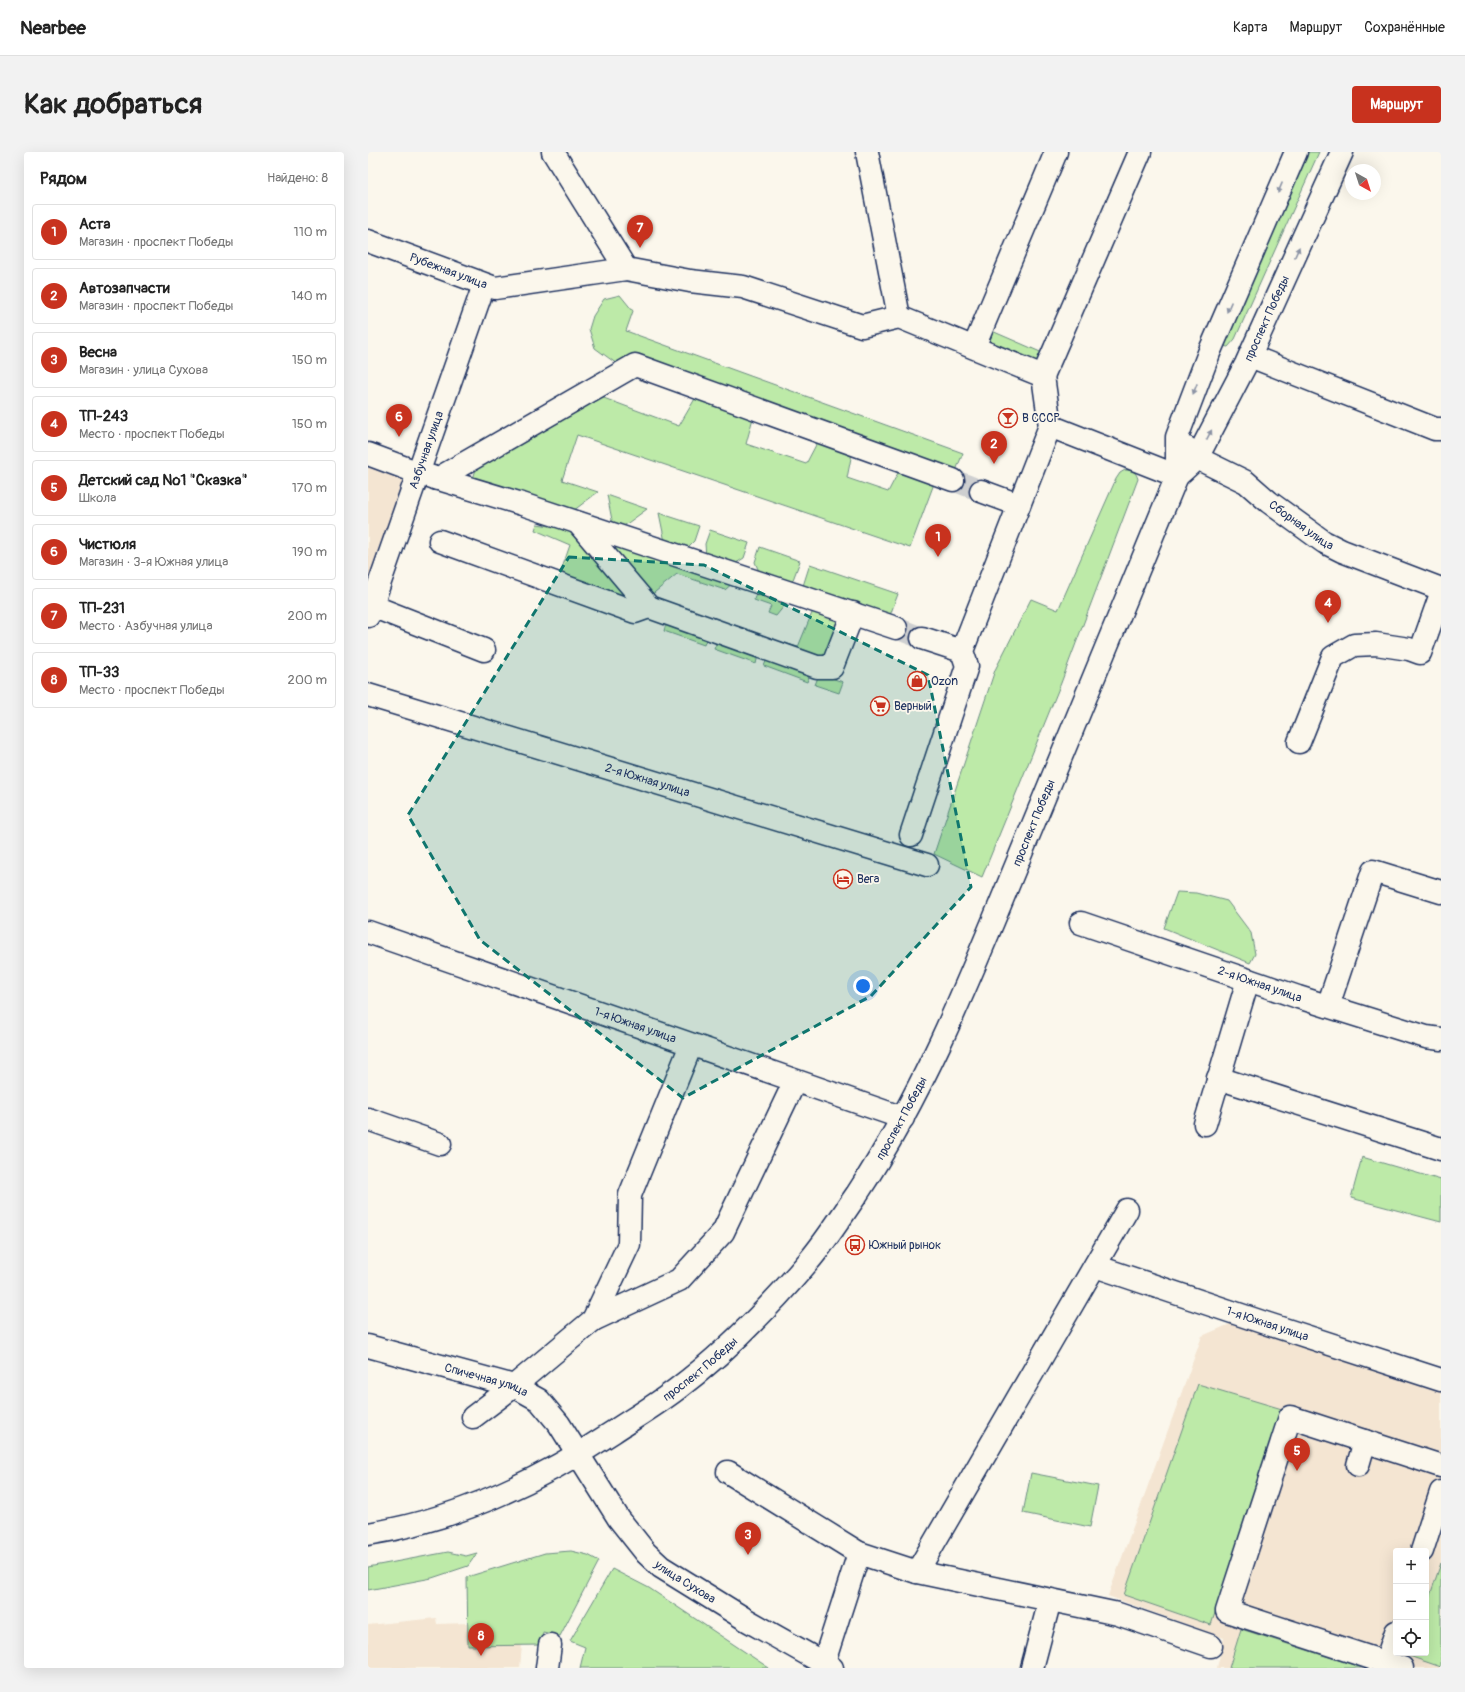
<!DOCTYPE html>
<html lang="ru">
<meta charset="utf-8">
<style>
:root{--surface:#fff;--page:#f2f2f2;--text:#222;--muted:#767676;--line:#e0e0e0;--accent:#c8321e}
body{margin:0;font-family:Pangolin,sans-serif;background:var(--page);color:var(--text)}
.controls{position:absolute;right:12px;bottom:12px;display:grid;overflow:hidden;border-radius:4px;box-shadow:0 4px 16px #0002}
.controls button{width:36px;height:36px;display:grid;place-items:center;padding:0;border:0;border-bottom:1px solid var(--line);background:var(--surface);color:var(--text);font:20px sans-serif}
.compass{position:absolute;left:977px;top:12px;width:36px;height:36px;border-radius:50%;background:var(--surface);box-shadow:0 4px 16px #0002;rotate:141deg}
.you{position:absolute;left:495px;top:834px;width:14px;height:14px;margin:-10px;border:3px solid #fff;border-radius:50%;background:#1a73e8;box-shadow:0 0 0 6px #1a73e833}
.badge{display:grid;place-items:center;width:26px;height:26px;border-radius:50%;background:var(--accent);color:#fff;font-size:13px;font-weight:700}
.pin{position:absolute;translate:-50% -33px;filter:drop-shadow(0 1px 2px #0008)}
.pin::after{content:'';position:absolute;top:21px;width:14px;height:12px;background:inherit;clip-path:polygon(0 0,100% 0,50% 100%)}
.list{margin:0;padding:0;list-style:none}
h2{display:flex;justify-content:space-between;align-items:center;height:52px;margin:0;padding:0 16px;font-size:17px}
h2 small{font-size:13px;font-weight:400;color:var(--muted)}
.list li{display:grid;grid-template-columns:26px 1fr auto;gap:12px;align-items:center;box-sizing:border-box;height:56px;margin:0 8px 8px;padding:0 8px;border:1px solid var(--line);border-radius:4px}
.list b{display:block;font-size:15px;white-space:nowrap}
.list p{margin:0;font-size:13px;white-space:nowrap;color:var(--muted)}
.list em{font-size:13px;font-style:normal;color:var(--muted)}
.icon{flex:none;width:22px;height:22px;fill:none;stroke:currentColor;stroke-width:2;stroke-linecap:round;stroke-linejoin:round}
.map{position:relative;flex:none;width:1073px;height:1516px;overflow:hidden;border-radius:4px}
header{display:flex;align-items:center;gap:24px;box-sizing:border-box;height:56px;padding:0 20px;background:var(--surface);border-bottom:1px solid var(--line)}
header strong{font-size:19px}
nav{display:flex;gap:22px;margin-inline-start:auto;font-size:14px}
.intro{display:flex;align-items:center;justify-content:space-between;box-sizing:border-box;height:96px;padding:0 24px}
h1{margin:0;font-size:28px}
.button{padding:10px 18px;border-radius:4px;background:var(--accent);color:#fff;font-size:14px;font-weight:700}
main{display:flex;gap:24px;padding:0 24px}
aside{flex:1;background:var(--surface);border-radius:4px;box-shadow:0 4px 16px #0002}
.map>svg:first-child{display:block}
.built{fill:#f4e5d2;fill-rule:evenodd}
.green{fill:#bdeaa8;stroke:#6c8c83}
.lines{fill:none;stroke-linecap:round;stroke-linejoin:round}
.minor-tunnel{stroke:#cecfd0;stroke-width:22;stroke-dasharray:22 11;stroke-linecap:butt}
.minor-casing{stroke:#1b2f5e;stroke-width:25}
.minor{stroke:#fbf7ec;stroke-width:22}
.oneway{fill:#8b93a5}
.marked{fill:#0f766e;fill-opacity:0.2;stroke:#0f766e;stroke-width:3;stroke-dasharray:8 5;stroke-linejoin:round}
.labels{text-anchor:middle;stroke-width:3.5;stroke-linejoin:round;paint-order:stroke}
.street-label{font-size:12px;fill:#1b2f5e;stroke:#fbf7ec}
.poi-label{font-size:12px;fill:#1b2f5e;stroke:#fbf7ec;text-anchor:start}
</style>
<header>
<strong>Nearbee</strong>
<nav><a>Карта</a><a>Маршрут</a><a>Сохранённые</a></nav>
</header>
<div class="intro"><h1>Как добраться</h1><a class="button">Маршрут</a></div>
<main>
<aside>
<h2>Рядом<small>Найдено: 8</small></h2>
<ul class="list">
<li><span class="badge">1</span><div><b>Аста</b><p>Магазин · проспект Победы</p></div><em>110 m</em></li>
<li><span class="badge">2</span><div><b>Автозапчасти</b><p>Магазин · проспект Победы</p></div><em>140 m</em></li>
<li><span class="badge">3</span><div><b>Весна</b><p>Магазин · улица Сухова</p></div><em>150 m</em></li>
<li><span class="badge">4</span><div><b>ТП-243</b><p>Место · проспект Победы</p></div><em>150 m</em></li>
<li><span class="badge">5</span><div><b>Детский сад №1 &quot;Сказка&quot;</b><p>Школа</p></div><em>170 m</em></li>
<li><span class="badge">6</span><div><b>Чистюля</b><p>Магазин · 3-я Южная улица</p></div><em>190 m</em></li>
<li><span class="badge">7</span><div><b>ТП-231</b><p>Место · Азбучная улица</p></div><em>200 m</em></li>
<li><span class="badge">8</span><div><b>ТП-33</b><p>Место · проспект Победы</p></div><em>200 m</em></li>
</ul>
</aside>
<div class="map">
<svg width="1073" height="1516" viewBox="0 0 1073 1516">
<rect width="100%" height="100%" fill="#fbf7ec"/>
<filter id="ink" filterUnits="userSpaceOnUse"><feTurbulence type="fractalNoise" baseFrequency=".025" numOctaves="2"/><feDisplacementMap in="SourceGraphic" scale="8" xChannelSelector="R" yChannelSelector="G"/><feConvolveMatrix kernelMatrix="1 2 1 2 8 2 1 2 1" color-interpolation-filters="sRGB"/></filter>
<g filter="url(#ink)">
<g class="built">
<path d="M0 315 38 328 0 430Z"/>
<path d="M862 1172 1073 1239V1516H849L856 1486 740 1444 834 1184ZM1028 1399H1058V1501H1028Z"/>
<path d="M68 1466 69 1472 99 1471 100 1494 154 1493 152 1516H0V1473Z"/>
</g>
<g class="green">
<path d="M932 0H951L867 187 860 195 854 194Z"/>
<path d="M252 143 265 159 258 179 595 301 587 321 249 212 227 196 221 177 225 164 236 147Z"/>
<path d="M624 179 677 202 672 210 667 211 624 195 620 190Z"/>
<path d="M233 245 311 274 328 245 385 266 378 292 438 312 450 289 484 301 479 326 520 340 532 317 567 329 542 396 209 283 194 328 230 340 205 359 104 330 109 314Z"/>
<path d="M757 318C765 318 768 320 770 327L693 531 614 725 566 702 627 518 663 447 690 458 748 327 752 321Z"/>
<path d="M239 343 279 357 253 376 245 373Z"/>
<path d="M291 361 331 374 326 389 318 397 297 390Z"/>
<path d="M169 372 201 377 206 380 265 448 191 425 202 393 167 378Z"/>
<path d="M342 378 381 391 376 406 365 413 338 404 337 392Z"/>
<path d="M250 393 366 430 357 438 309 422 281 445 245 398Z"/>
<path d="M392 395 432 409 423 433 392 422 387 410Z"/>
<path d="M442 412 530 442 521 466 434 437Z"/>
<path d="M389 437 421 448 408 464 400 461 403 454 386 448Z"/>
<path d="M446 456 467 467 469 471 455 509 404 492 406 488 430 495Z"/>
<path d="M299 468 339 485 336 493 296 479Z"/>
<path d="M349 490 390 503 388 512 346 497Z"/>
<path d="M399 507 442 522 439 530 396 514Z"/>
<path d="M454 523 475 530 471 541 447 533 450 525Z"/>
<path d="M809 740 828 741 859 749 883 781 887 802 882 811 796 776Z"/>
<path d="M994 1005 1073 1028V1070L983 1046Z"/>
<path d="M830 1232 914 1257 843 1473 756 1443Z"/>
<path d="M663 1321 730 1334 722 1375 655 1361Z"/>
<path d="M203 1399 220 1403 231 1409 192 1484 175 1480 173 1493 100 1494 99 1425 177 1401Z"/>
<path d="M80 1400 98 1404 109 1401 100 1414 64 1426 0 1438V1415Z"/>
<path d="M1073 1411V1515L1041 1504 1042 1501H1058V1455Z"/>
<path d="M244 1417 281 1436 401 1516H212L217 1495 202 1489Z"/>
<path d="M873 1477 995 1516H861Z"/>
</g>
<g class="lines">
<g class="minor-tunnel">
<path d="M585 328 613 339"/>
<path d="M528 476 554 486"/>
</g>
<defs>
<g id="minor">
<path d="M185 0 258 117"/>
<path d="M499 0 531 165"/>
<path id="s1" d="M0 89 127 136 258 117 322 129 375 135 494 174 531 165 675 224 682 274 809 324"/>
<path d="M606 195 688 0"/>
<path d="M882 204 1067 277H1073"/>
<path d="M675 224 772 0"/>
<path id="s2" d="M819 296 829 306 878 330 901 350 956 390 974 399 1073 437"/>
<path d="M0 302 51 321 154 352 528 476"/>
<path id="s3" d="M809 324 829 306 878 212 974 0"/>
<path d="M69 327 267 213 585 328"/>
<path d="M613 339 651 353"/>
<path d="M210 371 281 455 449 515H464L485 461"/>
<path d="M72 389 267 460 281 455"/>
<path d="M4 454 116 498"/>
<path id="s4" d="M0 464 116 133"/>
<path d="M554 486 594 499"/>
<path id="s5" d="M0 543 559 713"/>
<path d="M931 590 965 505 986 493 1008 492 1041 497 1052 501 1073 442"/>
<path d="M543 683 599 514 594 499 682 274"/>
<path id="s6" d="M713 771 930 845 1058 885 1073 887"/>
<path id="s7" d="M0 780 535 966"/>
<path d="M960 854 1005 719 1073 740"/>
<path d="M850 926 1073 997"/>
<path d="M0 967 72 992"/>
<path d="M837 972 880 828"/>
<path id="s8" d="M727 1114 894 1170 1073 1228"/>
<path d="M225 1168 311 1128 355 1080 427 929"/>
<path id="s9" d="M0 1194 146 1234 171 1248 191 1272 251 1367 278 1401 293 1415 377 1467 464 1516"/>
<path d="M105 1265 146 1234 225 1168 261 1092 262 1043 323 893"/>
<path d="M990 1313 997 1289"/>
<path d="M360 1320 491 1401 549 1420 750 1462 843 1494"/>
<path id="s10" d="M0 1382C88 1368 171 1329 245 1280 266 1266 288 1253 309 1237 357 1201 401 1156 440 1110 458 1089 473 1065 489 1042 564 928 612 800 664 675 712 558 761 441 809 324V285L841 201 928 0"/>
<path d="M1054 1399 1073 1340"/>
<path d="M549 1420 759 1058"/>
<path d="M455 1513 491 1401"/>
<path d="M179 1516 182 1493"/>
<path d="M664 1516 682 1448"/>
<path d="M1016 1516 1028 1480"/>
<path d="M1034 1516 859 1459 922 1265 1073 1314"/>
</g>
</defs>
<use href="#minor" class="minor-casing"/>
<use href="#minor" class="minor"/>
</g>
<defs><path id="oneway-solid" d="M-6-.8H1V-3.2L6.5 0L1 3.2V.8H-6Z"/></defs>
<g class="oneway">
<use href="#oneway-solid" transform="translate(912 36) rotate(113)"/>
<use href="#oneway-solid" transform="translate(929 100) rotate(-66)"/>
<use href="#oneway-solid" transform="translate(861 155) rotate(113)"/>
<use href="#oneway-solid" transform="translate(827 237) rotate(111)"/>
<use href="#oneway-solid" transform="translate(841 283) rotate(-62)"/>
</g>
</g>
<path class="marked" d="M201 405 336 413 560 523 603 735 503 844 315 946 112 788 40 663Z"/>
<defs>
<symbol id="bar-ring" viewBox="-11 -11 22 22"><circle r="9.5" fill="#fbf7ec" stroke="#c8321e" stroke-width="1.5"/><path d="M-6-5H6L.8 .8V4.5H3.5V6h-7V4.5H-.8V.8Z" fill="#c8321e"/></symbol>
<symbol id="shop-ring" viewBox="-11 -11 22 22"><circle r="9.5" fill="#fbf7ec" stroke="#c8321e" stroke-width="1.5"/><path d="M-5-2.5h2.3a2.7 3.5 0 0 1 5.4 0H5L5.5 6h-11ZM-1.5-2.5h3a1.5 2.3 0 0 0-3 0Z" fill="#c8321e"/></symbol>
<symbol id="supermarket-ring" viewBox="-11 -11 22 22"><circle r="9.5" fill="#fbf7ec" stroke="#c8321e" stroke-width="1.5"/><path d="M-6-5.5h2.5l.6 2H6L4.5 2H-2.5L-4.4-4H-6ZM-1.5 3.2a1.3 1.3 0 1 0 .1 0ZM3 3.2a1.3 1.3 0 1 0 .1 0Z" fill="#c8321e"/></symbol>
<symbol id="hotel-ring" viewBox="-11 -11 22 22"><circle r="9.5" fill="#fbf7ec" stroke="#c8321e" stroke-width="1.5"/><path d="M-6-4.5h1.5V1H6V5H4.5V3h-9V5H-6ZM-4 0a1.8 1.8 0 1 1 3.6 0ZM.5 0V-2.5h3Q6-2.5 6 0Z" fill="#c8321e"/></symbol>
<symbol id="bus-ring" viewBox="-11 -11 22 22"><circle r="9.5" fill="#fbf7ec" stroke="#c8321e" stroke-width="1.5"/><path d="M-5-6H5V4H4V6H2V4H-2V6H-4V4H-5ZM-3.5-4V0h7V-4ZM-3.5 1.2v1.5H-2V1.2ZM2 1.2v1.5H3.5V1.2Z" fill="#c8321e"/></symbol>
</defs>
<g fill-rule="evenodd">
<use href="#bar-ring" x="629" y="255" width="22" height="22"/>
<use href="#shop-ring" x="538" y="518" width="22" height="22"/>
<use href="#supermarket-ring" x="501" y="543" width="22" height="22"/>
<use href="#hotel-ring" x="464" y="716" width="22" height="22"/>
<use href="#bus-ring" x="476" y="1082" width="22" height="22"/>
</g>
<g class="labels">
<g class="street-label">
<text dy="4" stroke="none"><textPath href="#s1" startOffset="86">Рубежная улица</textPath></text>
<text dy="4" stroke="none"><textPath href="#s3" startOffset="183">проспект Победы</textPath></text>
<text dy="4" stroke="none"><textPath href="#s4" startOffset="176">Азбучная улица</textPath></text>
<text dy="4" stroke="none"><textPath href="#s2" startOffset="139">Сборная улица</textPath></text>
<text dy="4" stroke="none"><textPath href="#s5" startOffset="292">2-я Южная улица</textPath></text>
<text dy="4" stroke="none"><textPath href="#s10" startOffset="1023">проспект Победы</textPath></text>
<text dy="4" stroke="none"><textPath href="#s6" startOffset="189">2-я Южная улица</textPath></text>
<text dy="4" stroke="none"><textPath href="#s7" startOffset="283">1-я Южная улица</textPath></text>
<text dy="4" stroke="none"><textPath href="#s10" startOffset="699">проспект Победы</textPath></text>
<text dy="4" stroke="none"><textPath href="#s8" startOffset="182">1-я Южная улица</textPath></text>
<text dy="4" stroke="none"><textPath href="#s10" startOffset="375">проспект Победы</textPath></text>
<text dy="4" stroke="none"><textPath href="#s9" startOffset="123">Спичечная улица</textPath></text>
<text dy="4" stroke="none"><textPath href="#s9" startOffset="416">улица Сухова</textPath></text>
</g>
<g class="poi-label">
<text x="654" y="270">В СССР</text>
<text x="563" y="533">Ozon</text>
<text x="526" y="558">Верный</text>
<text x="489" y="731">Вега</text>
<text x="501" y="1097">Южный рынок</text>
</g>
</g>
</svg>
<div class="controls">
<button>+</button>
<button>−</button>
<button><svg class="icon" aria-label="locate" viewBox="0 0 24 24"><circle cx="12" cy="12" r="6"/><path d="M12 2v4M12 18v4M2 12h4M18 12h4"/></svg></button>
</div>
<svg class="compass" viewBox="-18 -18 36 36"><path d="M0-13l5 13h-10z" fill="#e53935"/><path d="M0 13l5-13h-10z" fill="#767676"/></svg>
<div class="you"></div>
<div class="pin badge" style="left:570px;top:405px">1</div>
<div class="pin badge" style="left:626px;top:312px">2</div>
<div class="pin badge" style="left:380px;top:1403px">3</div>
<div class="pin badge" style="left:960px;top:471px">4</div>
<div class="pin badge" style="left:929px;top:1319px">5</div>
<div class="pin badge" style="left:31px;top:285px">6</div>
<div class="pin badge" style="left:272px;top:96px">7</div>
<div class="pin badge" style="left:113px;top:1504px">8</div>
</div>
</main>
